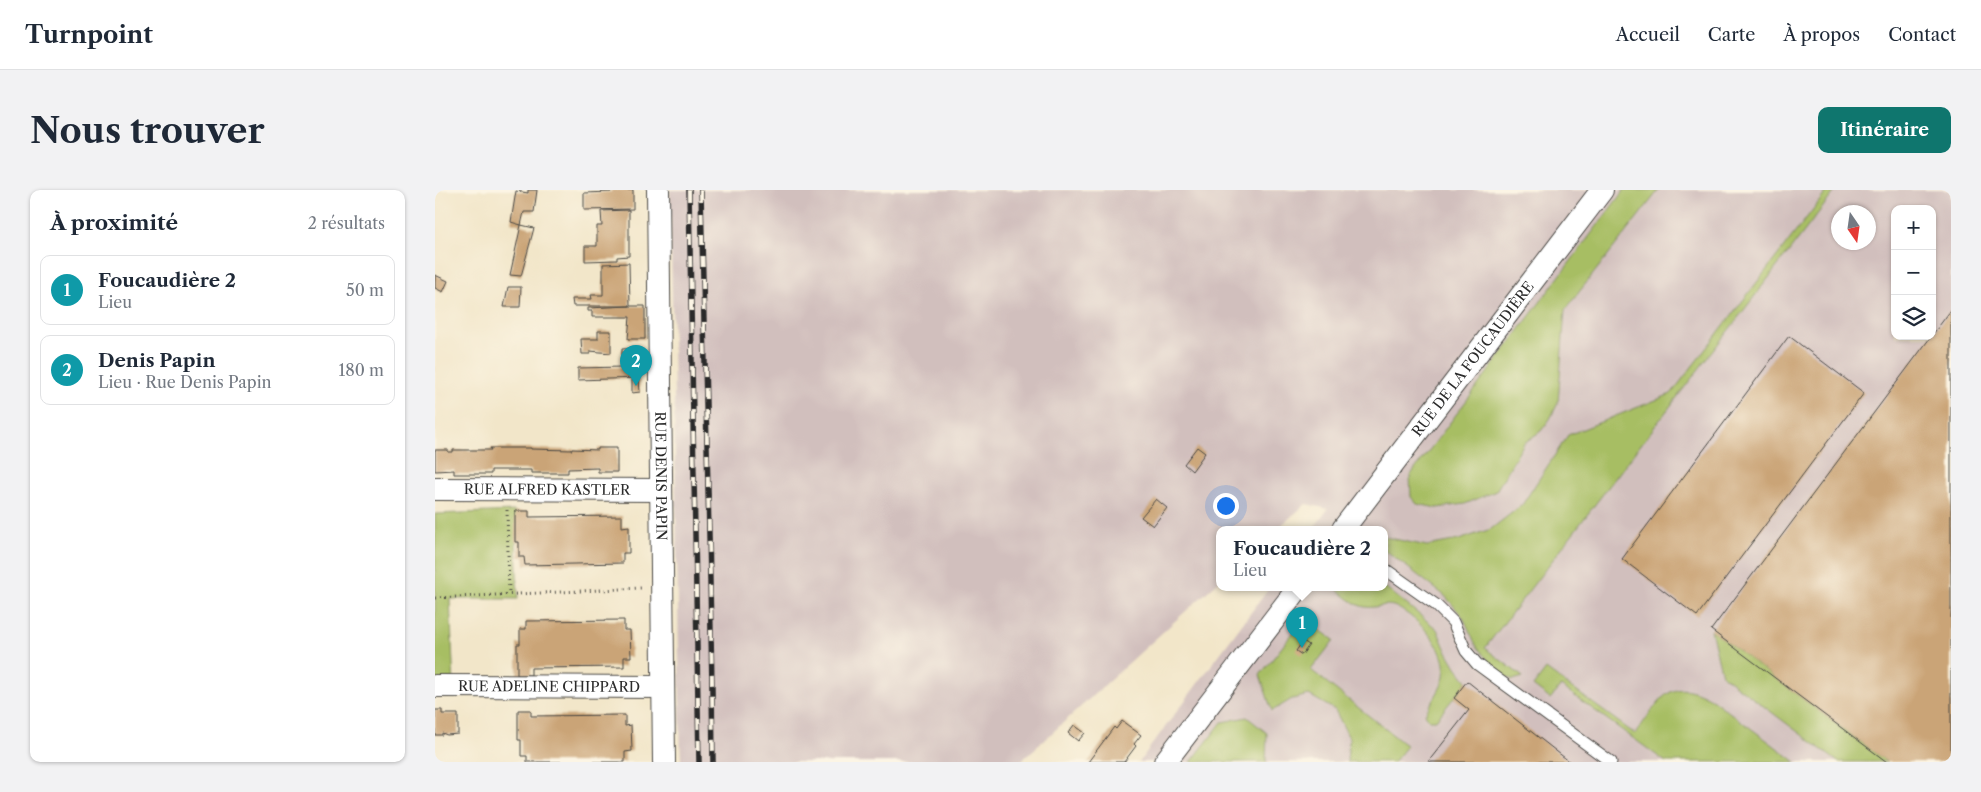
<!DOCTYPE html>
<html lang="fr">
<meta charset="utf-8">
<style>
:root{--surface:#fff;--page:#f2f2f3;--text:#1f2937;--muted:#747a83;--line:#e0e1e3;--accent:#0f766e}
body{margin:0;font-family:"Libre Caslon Text",serif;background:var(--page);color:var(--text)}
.controls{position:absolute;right:15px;top:15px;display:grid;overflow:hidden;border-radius:10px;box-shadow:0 1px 4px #0004}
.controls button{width:45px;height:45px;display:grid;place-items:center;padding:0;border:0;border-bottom:1px solid var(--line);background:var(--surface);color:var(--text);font:25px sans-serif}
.compass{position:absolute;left:1396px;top:15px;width:45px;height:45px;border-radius:50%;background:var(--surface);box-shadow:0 1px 4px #0004;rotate:167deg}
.you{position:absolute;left:790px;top:315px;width:18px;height:18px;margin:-12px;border:4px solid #fff;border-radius:50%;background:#1a73e8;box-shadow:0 0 0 8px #1a73e833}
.badge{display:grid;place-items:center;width:32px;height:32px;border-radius:50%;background:var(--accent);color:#fff;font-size:16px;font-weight:700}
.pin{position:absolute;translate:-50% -41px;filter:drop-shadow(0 1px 2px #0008)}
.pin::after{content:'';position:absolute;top:26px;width:18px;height:15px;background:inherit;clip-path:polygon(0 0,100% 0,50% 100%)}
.popup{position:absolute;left:781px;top:336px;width:172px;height:65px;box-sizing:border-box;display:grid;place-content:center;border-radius:10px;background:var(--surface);filter:drop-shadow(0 1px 4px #0005);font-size:16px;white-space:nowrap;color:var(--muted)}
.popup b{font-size:19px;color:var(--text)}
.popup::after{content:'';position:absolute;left:50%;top:100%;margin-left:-10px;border:10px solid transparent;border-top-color:var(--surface)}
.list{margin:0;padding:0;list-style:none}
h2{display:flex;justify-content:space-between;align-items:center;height:65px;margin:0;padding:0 20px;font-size:21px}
h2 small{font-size:16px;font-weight:400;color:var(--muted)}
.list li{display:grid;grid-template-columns:32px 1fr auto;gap:15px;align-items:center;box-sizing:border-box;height:70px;margin:0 10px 10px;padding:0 10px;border:1px solid var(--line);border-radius:10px}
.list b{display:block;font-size:19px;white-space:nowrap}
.list p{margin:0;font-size:16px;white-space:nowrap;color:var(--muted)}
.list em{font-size:16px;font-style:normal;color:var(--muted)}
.icon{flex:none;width:28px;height:28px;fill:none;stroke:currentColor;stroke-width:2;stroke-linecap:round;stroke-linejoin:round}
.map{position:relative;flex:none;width:1516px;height:572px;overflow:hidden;border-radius:10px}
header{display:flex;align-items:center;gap:30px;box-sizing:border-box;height:70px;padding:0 25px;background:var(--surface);border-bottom:1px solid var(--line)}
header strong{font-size:24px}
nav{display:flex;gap:28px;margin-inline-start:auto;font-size:18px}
.intro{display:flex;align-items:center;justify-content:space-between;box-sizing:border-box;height:120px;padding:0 30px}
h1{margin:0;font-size:35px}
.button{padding:12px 22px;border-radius:10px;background:var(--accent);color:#fff;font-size:18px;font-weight:700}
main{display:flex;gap:30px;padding:0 30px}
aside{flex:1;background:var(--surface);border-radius:10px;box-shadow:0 1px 4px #0004}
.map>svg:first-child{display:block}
.industrial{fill:#d1bfbd;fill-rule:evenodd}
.green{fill:#a7be63;stroke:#697447}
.building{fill:#caa477}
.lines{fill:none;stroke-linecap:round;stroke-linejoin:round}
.lane-casing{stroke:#494743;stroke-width:13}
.street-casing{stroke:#494743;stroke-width:24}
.path{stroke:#494743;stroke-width:3;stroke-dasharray:1 4;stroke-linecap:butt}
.lane{stroke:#fff;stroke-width:11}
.street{stroke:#fff;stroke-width:22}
.rail-casing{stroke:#2b2b2b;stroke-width:5.5}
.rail{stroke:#fcf5e5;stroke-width:4;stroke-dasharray:11;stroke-linecap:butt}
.labels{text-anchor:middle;stroke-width:4;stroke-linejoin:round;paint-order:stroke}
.street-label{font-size:14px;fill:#2b2b2b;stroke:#fcf5e5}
</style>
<header>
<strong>Turnpoint</strong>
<nav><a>Accueil</a><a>Carte</a><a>À propos</a><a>Contact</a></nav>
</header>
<div class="intro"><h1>Nous trouver</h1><a class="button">Itinéraire</a></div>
<main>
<aside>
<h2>À proximité<small>2 résultats</small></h2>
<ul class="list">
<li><span class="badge" style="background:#0f9aa8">1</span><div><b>Foucaudière 2</b><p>Lieu</p></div><em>50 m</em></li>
<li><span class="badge" style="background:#0f9aa8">2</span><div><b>Denis Papin</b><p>Lieu · Rue Denis Papin</p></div><em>180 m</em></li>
</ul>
</aside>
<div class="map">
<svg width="1516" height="572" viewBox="0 0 1516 572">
<rect width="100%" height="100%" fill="#fcf5e5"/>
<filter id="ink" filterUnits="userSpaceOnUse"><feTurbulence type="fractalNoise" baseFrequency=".02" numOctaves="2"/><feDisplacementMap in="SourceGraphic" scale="10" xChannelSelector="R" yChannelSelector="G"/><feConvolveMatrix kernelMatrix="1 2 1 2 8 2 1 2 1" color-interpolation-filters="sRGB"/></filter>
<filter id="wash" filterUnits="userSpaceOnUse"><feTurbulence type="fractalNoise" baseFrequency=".0096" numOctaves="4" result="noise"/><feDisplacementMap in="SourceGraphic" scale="20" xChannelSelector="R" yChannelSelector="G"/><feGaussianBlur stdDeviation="1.12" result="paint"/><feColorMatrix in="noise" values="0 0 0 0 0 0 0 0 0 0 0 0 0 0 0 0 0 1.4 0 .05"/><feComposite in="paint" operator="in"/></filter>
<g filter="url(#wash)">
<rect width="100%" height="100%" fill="#f2e6c9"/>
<path class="industrial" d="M235 0H1516V572H704L835 397H950V339H878L893 319 871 314 842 339H784V391L585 572H246ZM1460 19H1497V146H1460ZM1404 22H1434V52H1404Z"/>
<g class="green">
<path d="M1189 0H1224L1130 120 1123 213 1115 229 1106 241 1089 253 1061 301 1030 314 1002 318 982 314 976 307 975 286Z"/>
<path d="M1393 0H1401L1050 458 1088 487 1078 490 1061 481 1041 455 1028 427 1010 406 950 360V347L992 356 1024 350 1056 339 1087 315 1133 245 1236 204Z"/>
<path d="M80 321 83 409H15L19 496H0V324Z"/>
<path d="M898 397H950L1002 439 1010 458 1021 477 1032 491 1001 530H994L990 524C995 514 1008 497 1009 486 1014 459 983 428 961 417 951 412 941 419 930 417 920 416 907 403 898 397Z"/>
<path d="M869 429 899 450 876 480 972 556 959 572H912L914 548 900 520 874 505 857 509 837 521 825 485Z"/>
<path d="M1276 440 1452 572H1403L1287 485Z"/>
<path d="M1111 479 1200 544C1225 512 1232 483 1278 510L1361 572H1231L1126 496 1115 509 1098 496Z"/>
<path d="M812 527 832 543 831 572H756L787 532Z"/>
</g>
<g id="blocks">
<g class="building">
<path d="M93 0H102L99 22H89L86 35 76 32 81 1 93 3Z"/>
<path d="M176 0H198V19L149 20V3L176 2Z"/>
<path d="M194 20V66L182 67V70L150 71V56H162V36H167L166 21Z"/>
<path d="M86 35 99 38 86 86 75 85Z"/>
<path d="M194 73 195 116H210V149H193L195 127H157V121H153V118L195 116H138L137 109H157L156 105H168V74Z"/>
<path d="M0 85 13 91 8 102 0 98Z"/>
<path d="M73 97H86L85 117H69Z"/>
<path d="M1516 120V572H1452L1276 440Z"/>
<path d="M163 141H176V163L155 161V164H147L146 149H163Z"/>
<path d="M1354 146 1429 203 1262 426 1187 369Z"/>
<path d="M203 158V188L143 190V178L187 177V159Z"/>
<path d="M197 190H204L205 202 197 203Z"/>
<path d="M762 257 770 263 757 281 749 274Z"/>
<path d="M55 258H96V259L137 260V259L163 260V258H182V282H163V278L133 279V283H96V280H56V284H19V280L0 281V260H13V262H18V260H56Z"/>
<path d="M721 309 732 318 718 336 706 327Z"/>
<path d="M80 321H94V327L187 326V337L194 336V363H188V373L90 375 89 367H84V352H80Z"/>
<path d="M189 430V440H195L196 467H189V477L96 478V485H82V454H85V439H91V431Z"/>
<path d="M868 451 874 455 867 465 861 461Z"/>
<path d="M1032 491 1047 503 1135 572H993L1034 520 1019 508Z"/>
<path d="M0 520H7V524H23V544L12 545 7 543V545H0Z"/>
<path d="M83 520H96V526L190 525V536L196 535 197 561 190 562V572H92V566H86V550H83Z"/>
<path d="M687 531 706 545 699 554 701 556 689 572H653L679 537 681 539Z"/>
<path d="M639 535 650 543 643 551 633 543Z"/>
</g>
</g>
</g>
<g filter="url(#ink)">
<use href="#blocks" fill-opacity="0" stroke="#494743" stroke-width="1"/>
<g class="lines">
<defs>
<path id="lane" d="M950 379 1001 415 1018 432 1031 461 1042 474 1176 572"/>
<g id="street">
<path id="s1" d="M223 0 229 572"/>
<path id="s2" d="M0 299 226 300"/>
<path id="s3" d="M908 339 1167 0"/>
<path id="s4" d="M0 496 228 497"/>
<path d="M730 572 864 397"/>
</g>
</defs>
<use href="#lane" class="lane-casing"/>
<use href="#street" class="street-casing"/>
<g class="path">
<path d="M72 320 74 404"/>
<path d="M0 408 207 398"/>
</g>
<use href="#lane" class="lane"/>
<use href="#street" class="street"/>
<defs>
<g id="rail">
<path d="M254 0 264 572"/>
<path d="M266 0C270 191 276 381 278 572"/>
</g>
</defs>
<use href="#rail" class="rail-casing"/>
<use href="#rail" class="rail"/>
</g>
</g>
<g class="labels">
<g class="street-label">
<text dy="5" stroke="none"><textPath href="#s3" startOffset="214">RUE DE LA FOUCAUDIÈRE</textPath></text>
<text dy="5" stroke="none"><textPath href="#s1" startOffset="286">RUE DENIS PAPIN</textPath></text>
<text dy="5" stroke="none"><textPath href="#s2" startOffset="112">RUE ALFRED KASTLER</textPath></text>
<text dy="5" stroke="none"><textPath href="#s4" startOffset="114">RUE ADELINE CHIPPARD</textPath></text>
</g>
</g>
</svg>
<div class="controls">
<button>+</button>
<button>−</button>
<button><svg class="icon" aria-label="layers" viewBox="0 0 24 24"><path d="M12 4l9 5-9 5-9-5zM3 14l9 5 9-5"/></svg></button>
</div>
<svg class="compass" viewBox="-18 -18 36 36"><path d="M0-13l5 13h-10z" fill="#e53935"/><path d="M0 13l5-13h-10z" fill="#747a83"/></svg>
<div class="you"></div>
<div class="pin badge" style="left:867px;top:458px;background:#0f9aa8">1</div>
<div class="popup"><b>Foucaudière 2</b>Lieu</div>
<div class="pin badge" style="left:201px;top:196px;background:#0f9aa8">2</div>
</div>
</main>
